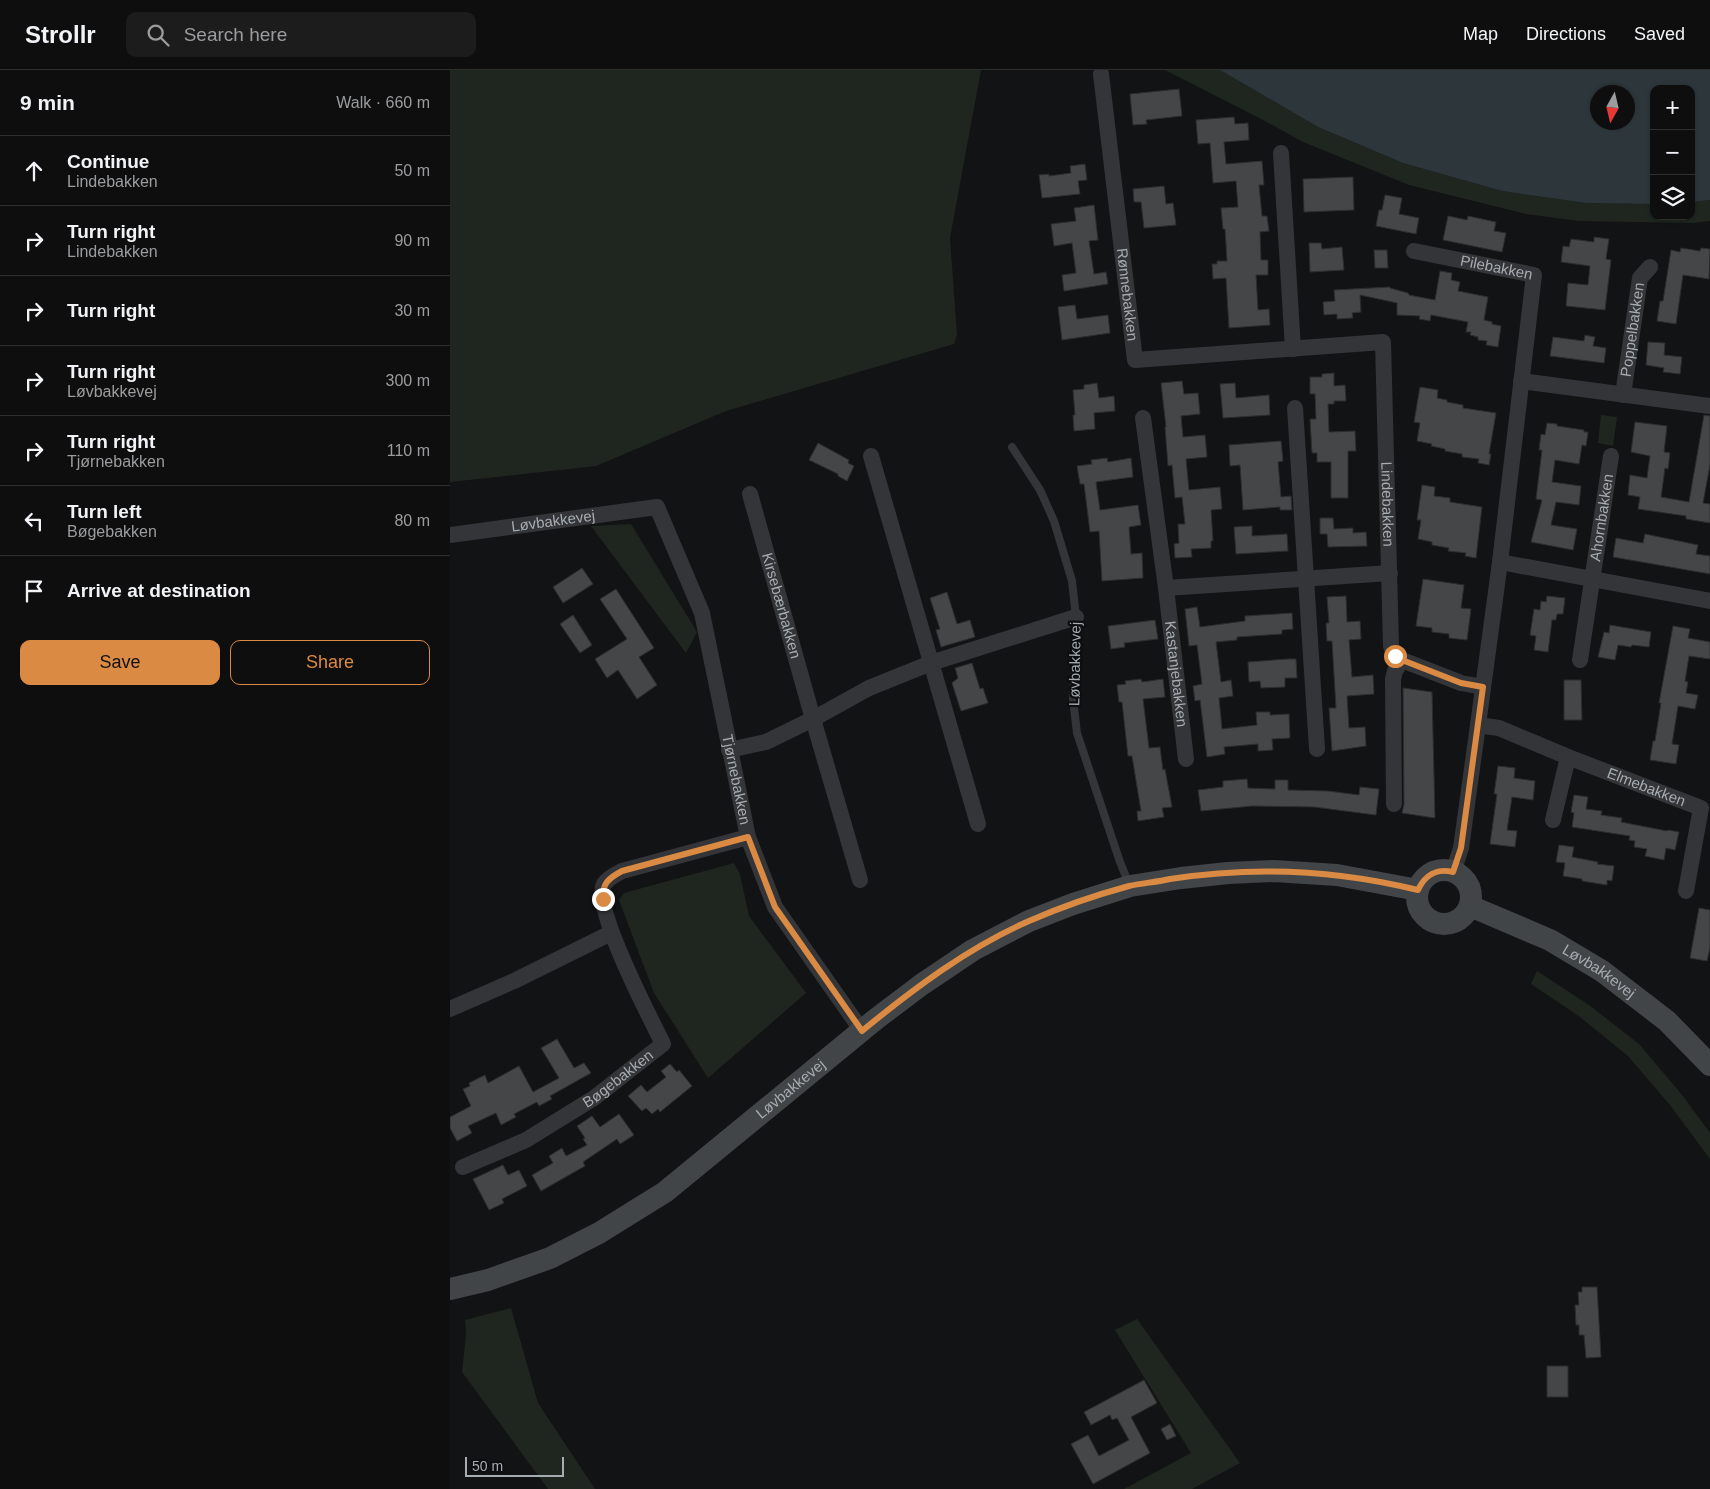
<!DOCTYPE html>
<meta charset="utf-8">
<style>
:root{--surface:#0e0e0f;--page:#1c1c1d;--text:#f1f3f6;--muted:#9b9c9e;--line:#2e2e2f;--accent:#db8a43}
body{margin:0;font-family:Helvetica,sans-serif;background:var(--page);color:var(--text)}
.controls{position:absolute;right:15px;top:15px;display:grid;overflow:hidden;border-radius:10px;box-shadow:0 1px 4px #0004}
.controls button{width:45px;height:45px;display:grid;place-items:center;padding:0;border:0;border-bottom:1px solid var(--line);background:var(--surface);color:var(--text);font:25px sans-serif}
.compass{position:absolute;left:1140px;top:15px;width:45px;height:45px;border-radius:50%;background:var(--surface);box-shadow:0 1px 4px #0004;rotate:188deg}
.scale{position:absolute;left:15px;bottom:12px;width:99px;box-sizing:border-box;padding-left:5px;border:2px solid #a5acb2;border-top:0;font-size:14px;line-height:18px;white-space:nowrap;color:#a5acb2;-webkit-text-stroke:4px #0d0e0f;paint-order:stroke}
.stop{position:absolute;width:15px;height:15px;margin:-11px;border:4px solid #db8a43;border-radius:50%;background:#fff}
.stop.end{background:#db8a43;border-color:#fff;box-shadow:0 1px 5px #0008}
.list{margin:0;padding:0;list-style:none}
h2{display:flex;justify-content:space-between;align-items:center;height:65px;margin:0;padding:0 20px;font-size:21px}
h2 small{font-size:16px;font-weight:400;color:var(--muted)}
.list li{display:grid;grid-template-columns:32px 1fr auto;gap:15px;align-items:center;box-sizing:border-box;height:70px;padding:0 20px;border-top:1px solid var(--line)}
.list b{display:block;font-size:19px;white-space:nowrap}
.list p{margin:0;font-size:16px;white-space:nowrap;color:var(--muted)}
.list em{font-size:16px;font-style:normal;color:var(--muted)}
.actions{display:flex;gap:10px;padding:15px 20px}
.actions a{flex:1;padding:11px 0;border:1px solid var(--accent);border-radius:10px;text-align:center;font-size:18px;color:var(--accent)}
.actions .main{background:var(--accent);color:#111}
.icon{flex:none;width:28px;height:28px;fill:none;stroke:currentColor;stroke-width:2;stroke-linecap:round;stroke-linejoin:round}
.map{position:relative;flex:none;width:1260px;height:1419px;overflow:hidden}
header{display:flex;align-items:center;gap:30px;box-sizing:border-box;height:70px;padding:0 25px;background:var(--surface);border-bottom:1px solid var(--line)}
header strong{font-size:24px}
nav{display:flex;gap:28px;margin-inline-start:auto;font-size:18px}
.search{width:350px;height:45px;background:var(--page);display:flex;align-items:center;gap:12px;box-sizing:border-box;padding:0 18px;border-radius:10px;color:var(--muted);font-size:19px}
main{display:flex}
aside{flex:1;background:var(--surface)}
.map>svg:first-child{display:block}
.green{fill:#1f261f}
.water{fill:#2d373b;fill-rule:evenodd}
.building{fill:#444648;stroke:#2d2d2f}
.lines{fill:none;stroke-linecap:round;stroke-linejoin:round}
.lane{stroke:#343538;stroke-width:8}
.street{stroke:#343538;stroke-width:16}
.secondary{stroke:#424548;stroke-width:22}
.route{stroke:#db8a43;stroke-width:6}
.labels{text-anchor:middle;stroke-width:4.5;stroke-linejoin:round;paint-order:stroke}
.street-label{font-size:15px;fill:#a5acb2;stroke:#0d0e0f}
</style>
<header>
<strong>Strollr</strong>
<div class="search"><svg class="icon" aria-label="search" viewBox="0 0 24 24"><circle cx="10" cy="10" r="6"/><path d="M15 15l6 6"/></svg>Search here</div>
<nav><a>Map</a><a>Directions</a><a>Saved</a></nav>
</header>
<main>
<aside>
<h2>9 min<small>Walk · 660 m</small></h2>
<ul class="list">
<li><svg class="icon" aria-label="ahead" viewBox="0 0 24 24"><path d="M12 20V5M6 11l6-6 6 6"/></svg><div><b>Continue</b><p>Lindebakken</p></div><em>50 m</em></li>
<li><svg class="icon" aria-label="right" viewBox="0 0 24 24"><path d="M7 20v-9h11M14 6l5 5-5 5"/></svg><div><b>Turn right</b><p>Lindebakken</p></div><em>90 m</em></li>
<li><svg class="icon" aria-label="right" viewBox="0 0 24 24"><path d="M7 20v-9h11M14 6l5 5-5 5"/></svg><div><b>Turn right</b></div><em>30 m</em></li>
<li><svg class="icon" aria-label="right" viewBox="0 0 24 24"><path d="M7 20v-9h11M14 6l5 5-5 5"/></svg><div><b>Turn right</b><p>Løvbakkevej</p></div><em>300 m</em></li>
<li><svg class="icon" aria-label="right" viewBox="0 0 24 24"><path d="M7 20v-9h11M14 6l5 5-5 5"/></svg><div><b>Turn right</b><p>Tjørnebakken</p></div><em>110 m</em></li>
<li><svg class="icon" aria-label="left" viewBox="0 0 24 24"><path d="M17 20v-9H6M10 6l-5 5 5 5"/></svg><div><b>Turn left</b><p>Bøgebakken</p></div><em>80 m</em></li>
<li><svg class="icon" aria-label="arrive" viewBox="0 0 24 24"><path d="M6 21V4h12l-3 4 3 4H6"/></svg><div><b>Arrive at destination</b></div></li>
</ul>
<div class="actions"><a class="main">Save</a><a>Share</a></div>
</aside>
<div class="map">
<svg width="1260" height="1419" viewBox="0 0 1260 1419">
<rect width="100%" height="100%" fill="#121314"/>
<g class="green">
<path d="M0 0H531L500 168 507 265 504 274 276 341 146 396 0 412Z"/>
<path d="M715 0H770L868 57 953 93 1052 121 1136 133 1204 134V146H1241V132L1260 130V151L1243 153 1129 151 1076 144 959 115 853 72 813 50Z"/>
<path d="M1151 345 1167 347 1163 376 1148 373Z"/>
<path d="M181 454 247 562 236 583 141 456Z"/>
<path d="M284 793 290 804 299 846 356 923 258 1008 204 923 169 830 174 823Z"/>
<path d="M1087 901 1139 935 1189 974 1233 1026 1260 1063V1089L1220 1035 1178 986 1130 947 1081 914Z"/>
<path d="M61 1238 88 1333 145 1419H98L12 1302 16 1265 15 1250Z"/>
<path d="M687 1249 790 1393 742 1419H674L741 1383 665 1260Z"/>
</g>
<path class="water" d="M770 0H1260V130L1241 132V19H1204V134L1136 133 1052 121 953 93 868 57ZM1148 22H1178V52H1148Z"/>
<g class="building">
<path d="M729 19 732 46 696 50 697 54 683 55 680 24Z"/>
<path d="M784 47 785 54 798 53 799 70 774 72 776 94 812 91 814 115H809L812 146H817L819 161 810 162 811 190H818V205H806L808 240 819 239 820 255 779 258 776 208 763 209 762 194H767V191H777L775 159H773L771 138 788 137 786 111 763 113 760 73 748 74 746 50Z"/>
<path d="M635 94 637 110 628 111 630 124 592 128 589 105 599 104V106L621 103 620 96Z"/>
<path d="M903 107 904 140 854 142 853 109Z"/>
<path d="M714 116 716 134 723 133 726 155 694 158 691 132H684L683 119Z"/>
<path d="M935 125 952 128 949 144 969 148 966 164 926 156 929 140H932Z"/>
<path d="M644 135 648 170 639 171 644 204 656 202 658 214 614 221 612 205 626 203 622 173 604 176 601 154 626 151 624 138Z"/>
<path d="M998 146 1017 150 1018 146 1046 152 1044 161 1056 163 1052 182 993 170Z"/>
<path d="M1144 167 1159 169 1156 189 1161 190 1155 240 1116 236 1118 213 1138 215 1140 196 1111 192 1113 176 1119 177 1121 169 1144 172Z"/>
<path d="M859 173H871L872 179 892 177 894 200 860 202Z"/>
<path d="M1231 178 1250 181 1251 178 1260 179 1259 209 1233 205 1226 254 1207 251 1210 231H1213L1221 180 1230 182Z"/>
<path d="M924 180H937L938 198H925Z"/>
<path d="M990 201 1002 203 1001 210 1010 212 1008 221 1038 227 1034 250 1042 252V254L1051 256 1048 277 1036 275 1037 271 1028 270V267L1020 265 1021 262H1016L1018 252 981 245 980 251 969 249 970 246 947 245V233L910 225 911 242 902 243 903 248 887 249V244L874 245 873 232 885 231 884 220 940 217V218L958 223 959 225 985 230Z"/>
<path d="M625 235 627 249 658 245 660 263 612 270 608 237Z"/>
<path d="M1135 265 1145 267 1143 276 1156 278 1154 293 1100 286 1103 267 1134 271Z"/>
<path d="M1198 272 1215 273 1214 285 1232 287 1230 304 1213 302 1214 298 1196 295Z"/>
<path d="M884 303V316L895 315 896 331H884V334H878L879 362 905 361 906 381H898V428H881V392H867V383H862L860 349H866L865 324H860V307H872V304Z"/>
<path d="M732 311 734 324 748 323 750 344 731 346 733 367 755 365 757 387 736 389 739 420 770 417 772 439 761 440 763 471H761V478L741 479 742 487 725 488 724 474 729 473 728 454H735L732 427 725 428 722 395 718 396 715 357H716L711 313Z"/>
<path d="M647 313 649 328 664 326 665 341 644 343 645 359 624 361 623 345H625L623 320 634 319V315Z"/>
<path d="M785 313 786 328 819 325 820 345 773 348 770 314Z"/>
<path d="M970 317 988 320 987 328 997 330V332L1013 335V338L1046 343 1039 384H1041L1039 395 1028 393 1029 389 1012 387V384L995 381V379L981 376 982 374 967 371 970 353 964 352Z"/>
<path d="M1254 345 1260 346V395L1253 433 1260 434V453L1236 449V446L1188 439 1190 427 1178 425 1180 405 1197 408 1200 386 1181 382 1185 352 1217 356 1214 382 1220 383 1218 399 1215 398 1211 427 1239 432Z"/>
<path d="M1097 353 1107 354V356L1134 360V362H1138L1136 376 1132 375 1129 394 1105 390 1102 412 1131 416 1129 435 1106 432 1101 455 1127 459 1123 480 1081 472 1092 430 1086 429 1092 380H1089L1091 364 1095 365Z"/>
<path d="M831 371 833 391 828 392 831 427 841 426 842 440H830V437L793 440 790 395 780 396 779 375Z"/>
<path d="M368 373 399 390 398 393 404 396 397 411 388 406V404L359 390Z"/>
<path d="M657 388 658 392 681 388 683 407 646 412 650 440 688 435 691 455 679 457 681 484 692 483 693 508 652 511 649 461 640 462 634 414H630L627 396 642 394 641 390Z"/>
<path d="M972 415 985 417 984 426 1000 428V432L1032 437 1026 488 1015 486 1016 483 998 481 999 478 982 475V472L968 469 971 450H967Z"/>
<path d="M870 448H883L884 459 903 458V463L916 462 917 476 878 477 877 464H870Z"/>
<path d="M802 456V466L837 464 838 481 786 484 784 457Z"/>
<path d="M1195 464 1248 475 1246 484 1260 486V504L1163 487 1166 468 1193 473Z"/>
<path d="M132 498 143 514 113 533 103 517Z"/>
<path d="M973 509 1014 515 1011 538 1021 539 1017 570 999 568V564L982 562V558L966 556Z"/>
<path d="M166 519 204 578 189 587 207 615 187 629 168 600 157 608 145 589 177 569 150 529Z"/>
<path d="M497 522 507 554 520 550 525 567 491 577 486 560 490 559 480 528Z"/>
<path d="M896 526 897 552 910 551 911 569 899 570 902 607 923 605 924 624 897 626 899 658 915 657 916 676 882 681 879 638H886L882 571H877L876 553H879L877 527Z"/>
<path d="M1097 526 1115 528 1113 544H1107L1106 550H1102L1098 582 1084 580 1086 566 1080 565 1084 539 1090 540 1091 531 1096 532Z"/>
<path d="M747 537 750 557 795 551V546L842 543 843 559 832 560V564L787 567V570L766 572 771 612 781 610 783 626 769 628 772 659 807 655 806 642H820V645L839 644 840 668 822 669 823 680 808 681V674L774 677 775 684 757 687 750 630 745 631 743 616 752 614 747 575 739 576 735 539Z"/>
<path d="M123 545 142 575 130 583 110 554Z"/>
<path d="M705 550 708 569 674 573 675 577 661 579 658 556Z"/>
<path d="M1160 555 1201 562 1199 577 1182 575 1181 577 1168 575 1165 590 1148 587 1154 562 1159 563Z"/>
<path d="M1223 556 1240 559 1238 568 1260 572V589L1239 586 1235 611 1238 612 1236 623 1248 625 1245 639 1228 636 1222 674 1229 675 1226 694 1200 690 1203 671H1205L1211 633H1209Z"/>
<path d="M838 589H846L847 608H835V617L811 618 810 611 799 612 798 592Z"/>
<path d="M522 593 530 619 533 618 538 633 511 641 502 613 508 608 505 598Z"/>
<path d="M691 609 692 612 713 609 715 627 693 629 699 678 710 677 713 700 715 699 722 737 712 738 714 747 688 751 687 741H691L682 686H678L672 632H669L667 615 676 614 675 611Z"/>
<path d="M1114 610H1131L1132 650H1114Z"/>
<path d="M953 618 982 622 985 748 952 743 954 734Z"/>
<path d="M1048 696 1065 698 1064 708 1085 711 1083 730 1062 727 1057 760 1067 761 1065 777 1040 774 1047 724H1044Z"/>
<path d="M797 709 798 718 825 719V710H838V720L878 721 909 725 910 717 929 719 926 745 864 737 802 736 751 741 748 720 773 717V711Z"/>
<path d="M1124 725 1138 727 1136 739 1152 741 1151 745 1172 748 1171 752 1217 761 1218 760 1229 762 1225 780 1216 778 1214 790 1195 786 1197 779 1184 777 1185 771 1179 770 1180 766 1122 757 1124 743 1121 742Z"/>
<path d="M1109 775 1124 777 1122 787 1148 792 1147 794 1164 796 1162 811 1157 810V815L1132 811V809L1113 806 1115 793 1106 792Z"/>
<path d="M1249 838 1260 840V878L1257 891 1240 888Z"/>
<path d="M107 969 124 998 134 993 141 1003 100 1026 102 1029 89 1036 87 1032 64 1044 66 1047 51 1055 46 1043 18 1056 22 1063 7 1071 0 1058V1047L21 1036 13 1019 20 1016 19 1013 35 1005 38 1013 69 996 83 1022 109 1008 91 978Z"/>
<path d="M220 994 227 1002 229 1000 242 1016 210 1042 208 1039 202 1044 196 1038 192 1041 178 1026 191 1015 197 1022 216 1007 211 1001Z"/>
<path d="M169 1044 184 1065 170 1074 167 1069 133 1092 135 1096 91 1121 82 1105 103 1093 99 1086 112 1078 116 1086 137 1075 133 1069 135 1068 127 1056 142 1046 150 1057Z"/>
<path d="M53 1095 58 1105 69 1100 77 1116 52 1129 54 1133 39 1140 23 1109Z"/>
<path d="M1132 1217H1147L1151 1287 1136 1288 1134 1265H1129V1255H1126L1125 1235H1129L1128 1222H1132Z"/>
<rect x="1097" y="1296" width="21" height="31"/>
<path d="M694 1310 707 1333 681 1347 700 1383 643 1414 621 1374 638 1365 649 1386 679 1370 667 1348 662 1350 660 1345 641 1355 634 1342Z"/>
<path d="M720 1354 726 1366 717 1370 711 1359Z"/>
</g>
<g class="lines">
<path class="lane" d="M562 377 590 420 604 451 622 511 627 556 623 629 627 663 670 792 679 814"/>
<g class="street">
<path id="s1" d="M651 4 685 290 933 272 941 576 945 586 952 590 1011 613 1033 617"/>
<path d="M831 83 843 279"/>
<path id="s2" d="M964 181 1084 205 1050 492 1028 655 1011 778 1003 802"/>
<path d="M1071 311 1260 336"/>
<path id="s3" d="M1173 325 1190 208 1200 197"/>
<path d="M845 338 867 679"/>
<path id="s4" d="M693 348 716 518 736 689"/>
<path d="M421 386 528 754"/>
<path id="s5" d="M300 424 363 649 410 810"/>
<path id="s6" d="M0 465 207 437 252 543 298 767 325 837 412 961"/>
<path d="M1050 492 1260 531"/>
<path d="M716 518 940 503"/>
<path id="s7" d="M1130 590 1161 386"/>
<path id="s8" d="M1028 655 1049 658 1118 687 1251 738 1236 821"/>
<path d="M279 680 316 672 363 649 419 618 481 593 626 547"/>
<path d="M944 734 943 609 945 601 952 590"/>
<path d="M1103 750 1118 687"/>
<path d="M0 939 64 911 161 863"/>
<path id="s9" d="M13 1097 76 1070 144 1028 213 974C200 947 142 838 154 814 158 808 166 804 172 801L298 767"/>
</g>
<g class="secondary">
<circle cx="994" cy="827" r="27"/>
<path id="s10" d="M1020 836 1100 870 1152 901 1217 951 1260 995"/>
<path id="s11" d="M0 1219 38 1210 100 1188 149 1163 215 1122 426 949 471 915 523 880 579 851 623 834 680 816 731 808 778 803 824 801 887 805 968 820"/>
</g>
</g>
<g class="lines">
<path class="route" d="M153 829C152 813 159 808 172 801L298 767 325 837 412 961C463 919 519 877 579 851 611 837 646 825 679 816 693 813 707 812 720 809 803 796 887 800 968 820 975 805 987 798 1003 802L1011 778 1033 617 1011 613 952 590 945 586"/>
</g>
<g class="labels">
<g class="street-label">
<text dy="5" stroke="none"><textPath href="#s2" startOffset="84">Pilebakken</textPath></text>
<text dy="5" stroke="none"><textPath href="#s1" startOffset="222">Rønnebakken</textPath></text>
<text dy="5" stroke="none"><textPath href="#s3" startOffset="66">Poppelbakken</textPath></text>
<text dy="5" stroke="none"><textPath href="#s1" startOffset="699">Lindebakken</textPath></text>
<text dy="5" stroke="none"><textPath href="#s7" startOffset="144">Ahornbakken</textPath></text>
<text dy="5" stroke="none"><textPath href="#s6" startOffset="104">Løvbakkevej</textPath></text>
<text dy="5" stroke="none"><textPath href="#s5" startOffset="116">Kirsebærbakken</textPath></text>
<text transform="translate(625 594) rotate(-89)" y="5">Løvbakkevej</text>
<text dy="5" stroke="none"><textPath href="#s4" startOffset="258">Kastanjebakken</textPath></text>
<text dy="5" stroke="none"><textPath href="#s6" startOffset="494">Tjørnebakken</textPath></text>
<text dy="5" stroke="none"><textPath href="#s8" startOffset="180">Elmebakken</textPath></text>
<text dy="5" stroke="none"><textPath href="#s10" startOffset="145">Løvbakkevej</textPath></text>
<text dy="5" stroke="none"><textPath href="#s9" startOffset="179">Bøgebakken</textPath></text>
<text dy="5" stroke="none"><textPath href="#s11" startOffset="400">Løvbakkevej</textPath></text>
</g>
</g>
</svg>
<div class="controls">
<button>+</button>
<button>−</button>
<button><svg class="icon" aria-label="layers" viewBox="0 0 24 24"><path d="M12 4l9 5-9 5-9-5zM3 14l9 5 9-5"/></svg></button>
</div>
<svg class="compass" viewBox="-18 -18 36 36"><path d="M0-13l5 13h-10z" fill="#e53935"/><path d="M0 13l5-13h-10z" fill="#9b9c9e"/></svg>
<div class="scale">50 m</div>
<div class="stop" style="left:945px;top:586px"></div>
<div class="stop end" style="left:153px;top:829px"></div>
</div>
</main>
